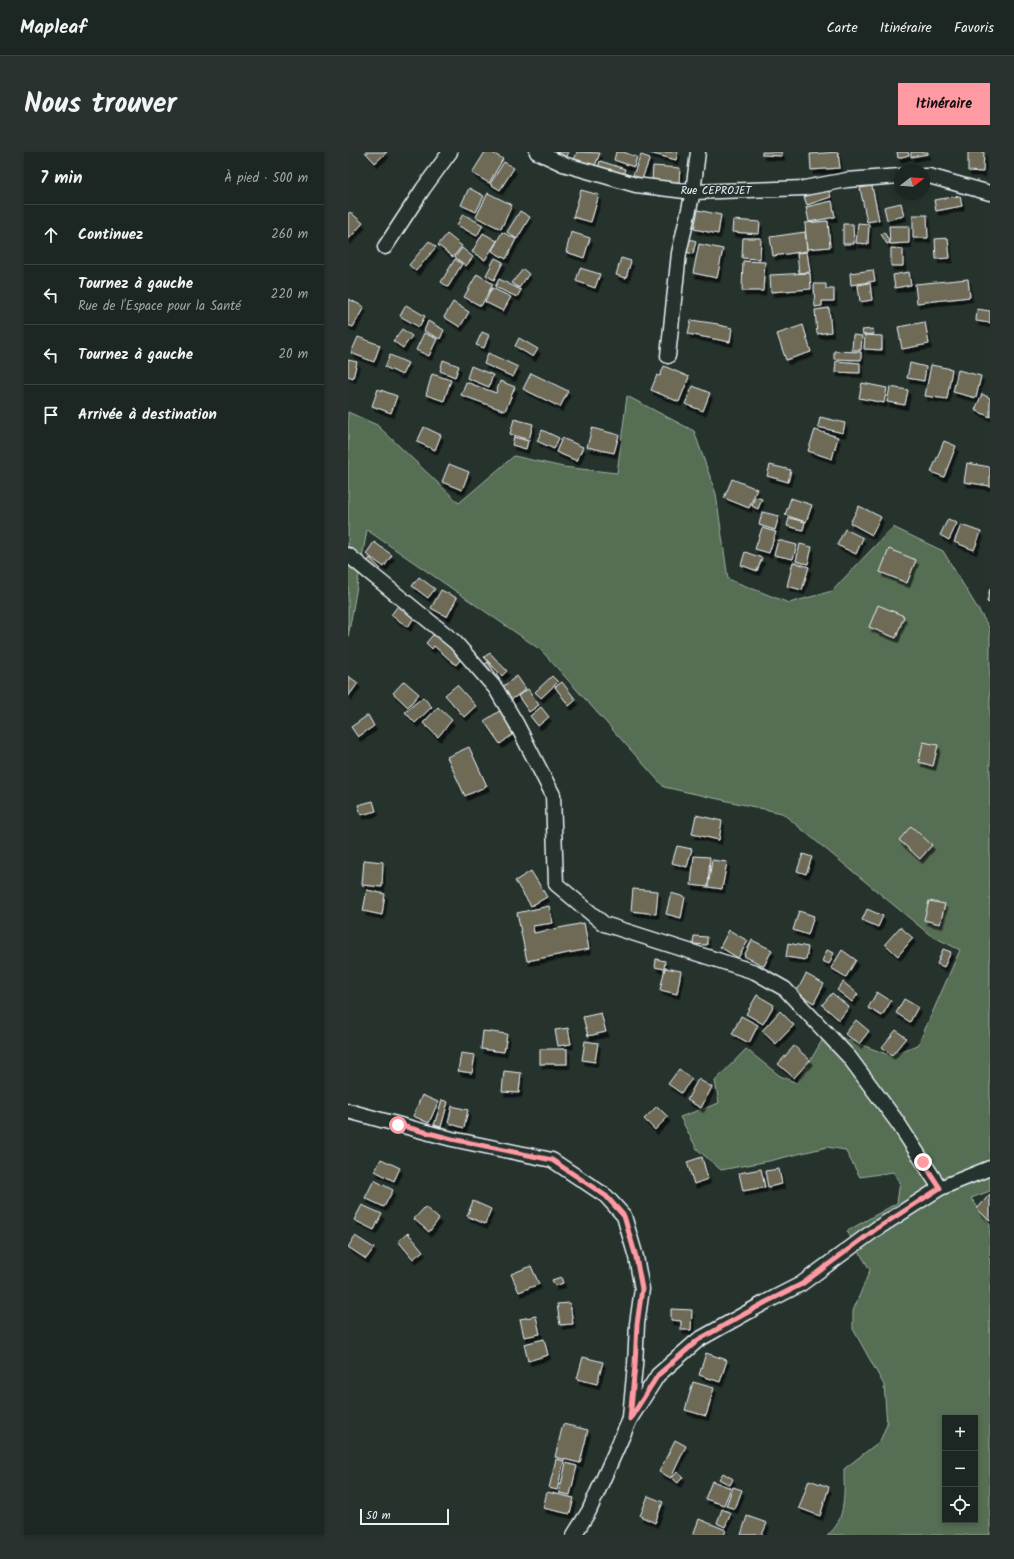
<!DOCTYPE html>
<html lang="fr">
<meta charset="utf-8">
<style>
:root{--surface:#1c2622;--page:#29322f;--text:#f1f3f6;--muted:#a0a5a5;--line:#3a4340;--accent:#ff9aa2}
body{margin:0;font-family:Kalam,sans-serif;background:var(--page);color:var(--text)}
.controls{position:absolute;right:12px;bottom:12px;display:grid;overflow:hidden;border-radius:0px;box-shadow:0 2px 6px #0003}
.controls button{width:36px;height:36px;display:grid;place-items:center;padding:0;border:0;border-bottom:1px solid var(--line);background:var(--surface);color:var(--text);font:20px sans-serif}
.compass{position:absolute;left:546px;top:12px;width:36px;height:36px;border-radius:50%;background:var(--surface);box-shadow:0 2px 6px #0003;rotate:73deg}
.scale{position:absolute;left:12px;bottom:10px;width:89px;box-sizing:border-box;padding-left:4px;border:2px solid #e8f1f8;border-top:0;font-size:11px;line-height:14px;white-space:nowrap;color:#e8f1f8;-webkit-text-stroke:3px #26332d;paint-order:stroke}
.stop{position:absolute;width:12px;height:12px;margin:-9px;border:3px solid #ff9aa2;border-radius:50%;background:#fff}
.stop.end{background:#ff9aa2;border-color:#fff;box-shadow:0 1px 4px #0008}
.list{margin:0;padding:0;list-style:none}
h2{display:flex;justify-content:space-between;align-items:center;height:52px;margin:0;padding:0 16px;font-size:17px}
h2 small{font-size:13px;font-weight:400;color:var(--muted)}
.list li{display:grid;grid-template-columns:26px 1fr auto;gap:12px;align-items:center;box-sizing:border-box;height:60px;padding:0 16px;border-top:1px solid var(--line)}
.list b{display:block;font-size:15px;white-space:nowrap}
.list p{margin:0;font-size:13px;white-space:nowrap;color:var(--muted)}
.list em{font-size:13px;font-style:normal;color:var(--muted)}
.icon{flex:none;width:22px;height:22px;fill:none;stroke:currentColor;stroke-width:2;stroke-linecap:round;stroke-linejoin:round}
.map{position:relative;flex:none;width:642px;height:1383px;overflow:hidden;border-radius:0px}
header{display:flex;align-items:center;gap:24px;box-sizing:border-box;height:56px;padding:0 20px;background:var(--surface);border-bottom:1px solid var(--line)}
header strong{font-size:19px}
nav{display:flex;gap:22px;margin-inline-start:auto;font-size:14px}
.intro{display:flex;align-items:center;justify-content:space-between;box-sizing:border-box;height:96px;padding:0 24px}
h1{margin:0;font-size:28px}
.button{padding:10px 18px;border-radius:0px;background:var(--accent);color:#111;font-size:14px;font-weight:700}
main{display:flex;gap:24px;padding:0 24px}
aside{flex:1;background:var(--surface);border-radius:0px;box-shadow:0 2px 6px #0003}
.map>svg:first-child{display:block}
.green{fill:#566e53;stroke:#9fb0a6;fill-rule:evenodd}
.building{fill:#6e6a57;stroke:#e8f1f8;filter:url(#shadow)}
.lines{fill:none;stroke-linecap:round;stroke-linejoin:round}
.minor-casing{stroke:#e8f1f8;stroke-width:17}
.minor{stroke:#26332d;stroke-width:14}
.route{stroke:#ff9aa2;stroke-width:5}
.labels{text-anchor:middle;stroke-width:3;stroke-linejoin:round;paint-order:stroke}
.street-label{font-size:11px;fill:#e8f1f8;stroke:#26332d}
</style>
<header>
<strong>Mapleaf</strong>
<nav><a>Carte</a><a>Itinéraire</a><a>Favoris</a></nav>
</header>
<div class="intro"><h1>Nous trouver</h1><a class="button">Itinéraire</a></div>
<main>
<aside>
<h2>7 min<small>À pied · 500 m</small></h2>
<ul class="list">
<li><svg class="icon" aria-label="ahead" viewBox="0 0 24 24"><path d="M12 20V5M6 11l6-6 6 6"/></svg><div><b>Continuez</b></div><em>260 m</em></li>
<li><svg class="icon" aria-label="left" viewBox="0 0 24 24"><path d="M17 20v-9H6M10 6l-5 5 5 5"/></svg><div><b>Tournez à gauche</b><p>Rue de l'Espace pour la Santé</p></div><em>220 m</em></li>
<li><svg class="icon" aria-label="left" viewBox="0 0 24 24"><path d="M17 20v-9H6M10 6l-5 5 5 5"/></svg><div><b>Tournez à gauche</b></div><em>20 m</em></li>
<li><svg class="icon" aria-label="arrive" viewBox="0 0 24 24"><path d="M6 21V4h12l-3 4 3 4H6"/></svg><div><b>Arrivée à destination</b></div></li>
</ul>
</aside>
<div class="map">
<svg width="642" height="1383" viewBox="0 0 642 1383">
<defs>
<filter id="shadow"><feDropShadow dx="2.5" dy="4.5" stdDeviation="0" flood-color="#0009"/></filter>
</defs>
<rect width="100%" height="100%" fill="#26332d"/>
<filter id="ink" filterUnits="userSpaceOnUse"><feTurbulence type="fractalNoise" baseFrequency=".025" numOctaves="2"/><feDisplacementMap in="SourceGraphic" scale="8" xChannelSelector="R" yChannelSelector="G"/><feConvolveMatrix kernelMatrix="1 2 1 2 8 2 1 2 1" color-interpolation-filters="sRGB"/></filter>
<g filter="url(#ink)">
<path class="green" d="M279 244 346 279 368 342 380 427 441 451 484 439 545 375 595 399 642 477V1039L623 1046 642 1072V1103L640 1105 642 1107V1383H479C499 1370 496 1338 496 1317L532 1289 539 1272 536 1233 505 1177V1159L522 1118 499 1079 549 1051 552 1030 545 1020 512 1025 497 998 479 995 421 1009 373 1018 349 997 332 965 371 951 367 929 398 897 432 924 449 931 479 880 541 903 570 893 612 798 582 783 434 661 316 635 193 498 19 378 0 485V260L29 273 111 351 166 304 215 315 269 321ZM597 1266H627V1368H597Z"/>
<g class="building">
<path d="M17 0H39L27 11Z"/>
<path d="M137 0H143L155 7 141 31 124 21Z"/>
<path d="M199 0H221L217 8Z"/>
<path d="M229 0 252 1 245 19 225 11Z"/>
<path d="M268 0H275L289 5 286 15 266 8Z"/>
<path d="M298 0H330L328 8Z"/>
<path d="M414 0H434V4L414 3Z"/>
<path d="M490 0 492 16 463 18 462 2Z"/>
<path d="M549 0H560L561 3 550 6Z"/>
<path d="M563 0H580V2L563 5Z"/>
<path d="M620 0H636L635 20 620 19Z"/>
<path d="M293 3 302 6 294 27 285 23Z"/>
<path d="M252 9 277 17 274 27 249 20Z"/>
<path d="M156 10 166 16 152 38 142 32Z"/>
<path d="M305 14 332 16 331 31 304 29Z"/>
<path d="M524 34 531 68 519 70 512 36Z"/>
<path d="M121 36 136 44 128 60 113 53Z"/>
<path d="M480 36 483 45 459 53 456 45Z"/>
<path d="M233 38 251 43 243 70 225 65Z"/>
<path d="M140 41 164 53 153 77 128 65Z"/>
<path d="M612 44 614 54 588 59 586 48Z"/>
<path d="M484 49 487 65 461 70 458 55Z"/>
<path d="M553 51 556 64 539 68 536 55Z"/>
<path d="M350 58 373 63 370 82 346 77Z"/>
<path d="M172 59 182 65 169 87 159 80Z"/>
<path d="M2 60 15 71 0 88V62Z"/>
<path d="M115 62 135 73 129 84 109 73Z"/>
<path d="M565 63H579L580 86H565Z"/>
<path d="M385 68 412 70 411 82 384 80Z"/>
<path d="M480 69 482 95 459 97 457 71Z"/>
<path d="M510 71 521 72 520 92 508 91Z"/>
<path d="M495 72H505L506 92H495Z"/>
<path d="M541 74H561V91L542 92Z"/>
<path d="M154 80 168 87 158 107 144 99Z"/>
<path d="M223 80 242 86 236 106 218 100Z"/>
<path d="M457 80 459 99 425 104 422 85Z"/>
<path d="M536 80 542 91 539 92 533 82Z"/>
<path d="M135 81 149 89 137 108 124 100Z"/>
<path d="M99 82 114 94 105 105 90 93Z"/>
<path d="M338 86 348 89 345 102 335 99Z"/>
<path d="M395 86H413L412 107 394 106Z"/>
<path d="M600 86 602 106 588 107 587 87Z"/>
<path d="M81 89 88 95 68 119 61 113Z"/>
<path d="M351 92 375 97 369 126 345 121Z"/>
<path d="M114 96 125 105 118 114 107 105Z"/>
<path d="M543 96 555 97V114H543Z"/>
<path d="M459 100 462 120 451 121 449 101Z"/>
<path d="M147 106 155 110 146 128 138 123Z"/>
<path d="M273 106 283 109 278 126 268 123Z"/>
<path d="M107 107 114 112 100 135 93 130Z"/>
<path d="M395 109 417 110 415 139H394Z"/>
<path d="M232 116 252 122 247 136 228 129Z"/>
<path d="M175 117 181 122 171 136 164 131Z"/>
<path d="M525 118 527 129 503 133 502 121Z"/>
<path d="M561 120 563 133 547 136 545 123Z"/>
<path d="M462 121 463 137 423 140 422 123Z"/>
<path d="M129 122 145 132 133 154 116 145Z"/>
<path d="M151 127 173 138 169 145 147 135Z"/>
<path d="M620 127 622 145 569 151 567 132Z"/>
<path d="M522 131 524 148 512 150 510 133Z"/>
<path d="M466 132H478V137H486V149H474V154L467 155Z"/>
<path d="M144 136 163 145 155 159 137 150Z"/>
<path d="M1 147 16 155 5 175 0 173V149Z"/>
<path d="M105 150 121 160 112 175 96 165Z"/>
<path d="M58 153 77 164 71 175 52 164Z"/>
<path d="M481 156 483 180 469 182 467 158Z"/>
<path d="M629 157 642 159V171L628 169Z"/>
<path d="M343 168 370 172V173L384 176 382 190 340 182Z"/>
<path d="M80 169 96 178 92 187 76 179Z"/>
<path d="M577 170 581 192 554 197 550 175Z"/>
<path d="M455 173 463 200 438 208 429 182Z"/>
<path d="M54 177 64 184 55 196 45 189Z"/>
<path d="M525 177 526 182 515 183 514 178Z"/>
<path d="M134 180 141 183 136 196 128 193Z"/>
<path d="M76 181 89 187 81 204 68 198Z"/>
<path d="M505 183 514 184 513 198H504Z"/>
<path d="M517 183 534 184V198L516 197Z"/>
<path d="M10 185 32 193 26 210 3 201Z"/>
<path d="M171 186 190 197 185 205 167 194Z"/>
<path d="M486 199 513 200V208L486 207Z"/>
<path d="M140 201 170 215 165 225 136 212Z"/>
<path d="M42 203 60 211 54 223 37 215Z"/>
<path d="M0 208 9 210 5 226 0 224Z"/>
<path d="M95 208 111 214 107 225 92 219Z"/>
<path d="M488 209 512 211V221L487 220Z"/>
<path d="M562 211 578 215 576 229 559 226Z"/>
<path d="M583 213 604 217 599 247 577 244Z"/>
<path d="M123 214 145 223 141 235 119 226Z"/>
<path d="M316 214 341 225 331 250 303 238 309 223 312 224Z"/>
<path d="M610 218 633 224 628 246 605 240Z"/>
<path d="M183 221 220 239 212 255 175 237Z"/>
<path d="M84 222 103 228 96 249 78 243Z"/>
<path d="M152 229 167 235 157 259 113 243 118 230 148 241Z"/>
<path d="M514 231 539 236 536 251 511 246Z"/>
<path d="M345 234 362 241 355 259 337 252Z"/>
<path d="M542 235 560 238 557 253 539 250Z"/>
<path d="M30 237 49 244 43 261 24 254Z"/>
<path d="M634 242 642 246V265L627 258Z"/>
<path d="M472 265 497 271 495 281 470 275Z"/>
<path d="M166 267 185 272 181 288 162 282Z"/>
<path d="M76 275 93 283 87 298 69 290Z"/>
<path d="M244 276 271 283 266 301 239 295Z"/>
<path d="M194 278 211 286 206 297 189 289Z"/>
<path d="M467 278 490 285 484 307 460 299Z"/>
<path d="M166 285 180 289 178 297 164 293Z"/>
<path d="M214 286 235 295 229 309 208 300Z"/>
<path d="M596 289 608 294 596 325 583 320Z"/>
<path d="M619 311 642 315V334L616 330Z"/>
<path d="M101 312 121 320 114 338 94 330Z"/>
<path d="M422 313 443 318 440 330 419 324Z"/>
<path d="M384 327 409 337 401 356 376 346Z"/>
<path d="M407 345 414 347 410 357 404 354Z"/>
<path d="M443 346 464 353 458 370 437 363Z"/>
<path d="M511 354 533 365 524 383 502 371Z"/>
<path d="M414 360 431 364 427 378 411 373Z"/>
<path d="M441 366 457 370 455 378 439 374Z"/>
<path d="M600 367 609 371 601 388 592 383Z"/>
<path d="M613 373 633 380 626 398 606 390Z"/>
<path d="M414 376 428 380 421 401 407 397Z"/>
<path d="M497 377 515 386 508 402 489 393Z"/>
<path d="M430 388 449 393 445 407 426 403Z"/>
<path d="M26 390 44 403 36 415 18 402Z"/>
<path d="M452 392 464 395 460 412 448 409Z"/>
<path d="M541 397 568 408 559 431 532 420Z"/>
<path d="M397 400 414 406 409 419 393 413Z"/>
<path d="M22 406 33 417 26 424 16 413Z"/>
<path d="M445 410 461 415 454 438 439 434Z"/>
<path d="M71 425 87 437 80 446 64 434Z"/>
<path d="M642 436V451L639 450Z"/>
<path d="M93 438 109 446 99 465 83 456Z"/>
<path d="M55 447 71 458 60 475 43 463Z"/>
<path d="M530 453 556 464 548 486 521 475Z"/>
<path d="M90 477 118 501 108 513 86 494 84 497 78 491Z"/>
<path d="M142 501 159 519 154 524 136 505Z"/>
<path d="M140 510 154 531 141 540 126 520Z"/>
<path d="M0 524 10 531 0 545Z"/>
<path d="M169 524 178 537 159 551 149 539Z"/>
<path d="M204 524 210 530 193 546 187 540Z"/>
<path d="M56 529 71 542 60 555 45 541Z"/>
<path d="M214 530 228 548 221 554 207 535Z"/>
<path d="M109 533 128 554 116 565 97 543Z"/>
<path d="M180 537 191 553 181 560 170 544Z"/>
<path d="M75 545 84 555 67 571 57 560Z"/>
<path d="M90 555 104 568 90 585 75 571Z"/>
<path d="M193 555 201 565 190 574 182 564Z"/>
<path d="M153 558 168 580 152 592 136 569Z"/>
<path d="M20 563 26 574 10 585 3 575Z"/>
<path d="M575 590 590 593 585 614 571 610Z"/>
<path d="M121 595 139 634 117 644 99 605Z"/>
<path d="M25 649 28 659 13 663 10 653Z"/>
<path d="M348 663 374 669 371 688 344 682Z"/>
<path d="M563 674 584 693 572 707 551 688Z"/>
<path d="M329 694 344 697 339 715 324 711Z"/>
<path d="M455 702 464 705 458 722 449 719Z"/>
<path d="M346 704 362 705 360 735 343 733Z"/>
<path d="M16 708 35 710 34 735 14 733Z"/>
<path d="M364 708 379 710 374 737 360 735Z"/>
<path d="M183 719 199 745 183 754 167 729Z"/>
<path d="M285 737 310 739 308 762 283 759Z"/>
<path d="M19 738 37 742 34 763 15 759Z"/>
<path d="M323 741 337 745 333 766 318 762Z"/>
<path d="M581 749 597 752 592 772 576 768Z"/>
<path d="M201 754 205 771 185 774 186 781 236 771 241 797 179 809 169 761Z"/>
<path d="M519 757 535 764 530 775 514 768Z"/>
<path d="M451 759 466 764 460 783 445 778Z"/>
<path d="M552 775 565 786 550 804 537 792Z"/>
<path d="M381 778 400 789 390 806 372 795Z"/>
<path d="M346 784 359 785V793L345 792Z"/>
<path d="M404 788 424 798 416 814 396 804Z"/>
<path d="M440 791 460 795 458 808 438 805Z"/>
<path d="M595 797 603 800 596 815 589 812Z"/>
<path d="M479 798 486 801 481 812 474 809Z"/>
<path d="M494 798 508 808 498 825 483 816Z"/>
<path d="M308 807 317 809 316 817 307 815Z"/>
<path d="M317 816 333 819 329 842 312 838Z"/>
<path d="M458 822 476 832 466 851 448 841Z"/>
<path d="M495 830 510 842 504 850 489 838Z"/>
<path d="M529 840 543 849 534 864 520 856Z"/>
<path d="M484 841 501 855 491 868 474 853Z"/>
<path d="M409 843 426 853 415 872 398 862Z"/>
<path d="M556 847 570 855 562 870 548 861Z"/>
<path d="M432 859 446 873 428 892 414 879Z"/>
<path d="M253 861 258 880 240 884 235 865Z"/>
<path d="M393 864 410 873 401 891 384 882Z"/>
<path d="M508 868 521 879 511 892 497 882Z"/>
<path d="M220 876 223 892 210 894 207 878Z"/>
<path d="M548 878 558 886 544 903 534 895Z"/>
<path d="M135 879 159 882 156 900 133 897Z"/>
<path d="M237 889 250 891 247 910 234 908Z"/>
<path d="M446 894 462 908 446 926 430 912Z"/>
<rect x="192" y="897" width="27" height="15"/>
<path d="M113 901 127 903 124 921 110 919Z"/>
<path d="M331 917 344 927 333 941 320 932Z"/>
<path d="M156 919 173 921 171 941 154 940Z"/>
<path d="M350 927 364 935 353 956 339 948Z"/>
<path d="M74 943 90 950 81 971 65 964Z"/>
<path d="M94 948 100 950 93 975 86 973Z"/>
<path d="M104 954 120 958 116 976 100 971Z"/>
<path d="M309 954 320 965 307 978 296 967Z"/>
<path d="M354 1005 360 1027 346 1032 339 1010Z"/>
<path d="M33 1007 52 1016 46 1029 27 1019Z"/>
<path d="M413 1017 417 1035 395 1039 391 1021Z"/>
<path d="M431 1017 434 1032 420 1035 417 1019Z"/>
<path d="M26 1028 45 1038 36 1055 17 1046Z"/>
<path d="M642 1042V1069L629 1057Z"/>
<path d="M125 1049 143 1057 137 1072 119 1064Z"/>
<path d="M14 1053 34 1062 26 1078 6 1068Z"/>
<path d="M77 1055 91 1067 81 1080 66 1067Z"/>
<path d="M60 1081 75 1099 65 1107 50 1089Z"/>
<path d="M7 1084 26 1096 18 1107 0 1095Z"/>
<path d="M183 1114 191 1132 171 1140 163 1122Z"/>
<path d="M213 1125 215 1131 207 1134 204 1128Z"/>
<path d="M222 1151 225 1172 212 1173 209 1152Z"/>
<path d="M323 1157 344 1158 343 1178H333V1169L323 1168Z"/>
<path d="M188 1164 192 1182 176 1185 172 1167Z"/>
<path d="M196 1187 200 1203 180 1209 176 1192Z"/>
<path d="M358 1201 379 1208 372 1230 351 1223Z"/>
<path d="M235 1205 255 1210 249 1232 229 1227Z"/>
<path d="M345 1230 366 1236 358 1264 337 1258Z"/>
<path d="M215 1272 240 1278 232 1311 207 1305Z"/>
<path d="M327 1288 338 1294 323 1326 311 1320Z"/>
<path d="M208 1307 216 1309 209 1338 201 1336Z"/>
<path d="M218 1311 229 1314 222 1343 211 1341Z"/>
<path d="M329 1320 335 1325 330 1331 324 1326Z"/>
<path d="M375 1321 385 1327 382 1333 371 1327Z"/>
<path d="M461 1328 481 1335 472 1364 451 1356Z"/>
<path d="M364 1329 383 1336 376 1353 357 1347Z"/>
<path d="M385 1335 394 1338 387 1357 378 1354Z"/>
<path d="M199 1340 226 1346 222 1362 195 1356Z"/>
<path d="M300 1344 315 1350 307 1371 292 1364Z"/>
<path d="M374 1357 383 1361 377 1375 369 1371Z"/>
<path d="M399 1364 419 1371 414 1383H393Z"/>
<path d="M351 1367 378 1378 376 1383H345Z"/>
</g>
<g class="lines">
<defs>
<g id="minor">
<path d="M189 0 215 12 288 33 345 40 456 36 499 28 552 24"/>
<path d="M576 24H581L642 41"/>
<path d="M37 95 75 37 102 0"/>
<path d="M320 204 331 101 345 40 350 0"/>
<path d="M0 403 107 490 148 537 168 571 205 643 208 732 256 772 407 820 437 837 501 905 550 971 592 1036"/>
<path d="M0 959 104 987 204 1008 258 1044 276 1064 288 1105 294 1137 289 1172 287 1213 282 1265"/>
<path d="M226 1383 241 1359 282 1267 310 1223 350 1188 418 1150 453 1132 528 1077 592 1036 642 1016"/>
</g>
</defs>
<use href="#minor" class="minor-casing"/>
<use href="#minor" class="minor"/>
</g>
</g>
<g class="lines" filter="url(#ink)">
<path class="route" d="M50 973 104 987 204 1008 258 1044 276 1064 288 1105 294 1137 289 1172 287 1213 282 1267 310 1223 350 1188 418 1150 454 1132 528 1077 592 1036 575 1010"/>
</g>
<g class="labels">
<g class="street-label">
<text x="368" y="42">Rue CEPROJET</text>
</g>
</g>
</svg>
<div class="controls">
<button>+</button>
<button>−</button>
<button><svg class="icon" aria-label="locate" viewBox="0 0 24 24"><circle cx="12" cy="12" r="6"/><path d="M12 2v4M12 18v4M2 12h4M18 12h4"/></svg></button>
</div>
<svg class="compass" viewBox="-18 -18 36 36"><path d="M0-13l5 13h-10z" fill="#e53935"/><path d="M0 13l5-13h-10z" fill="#a0a5a5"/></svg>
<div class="scale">50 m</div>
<div class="stop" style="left:50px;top:973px"></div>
<div class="stop end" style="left:575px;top:1010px"></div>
</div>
</main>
